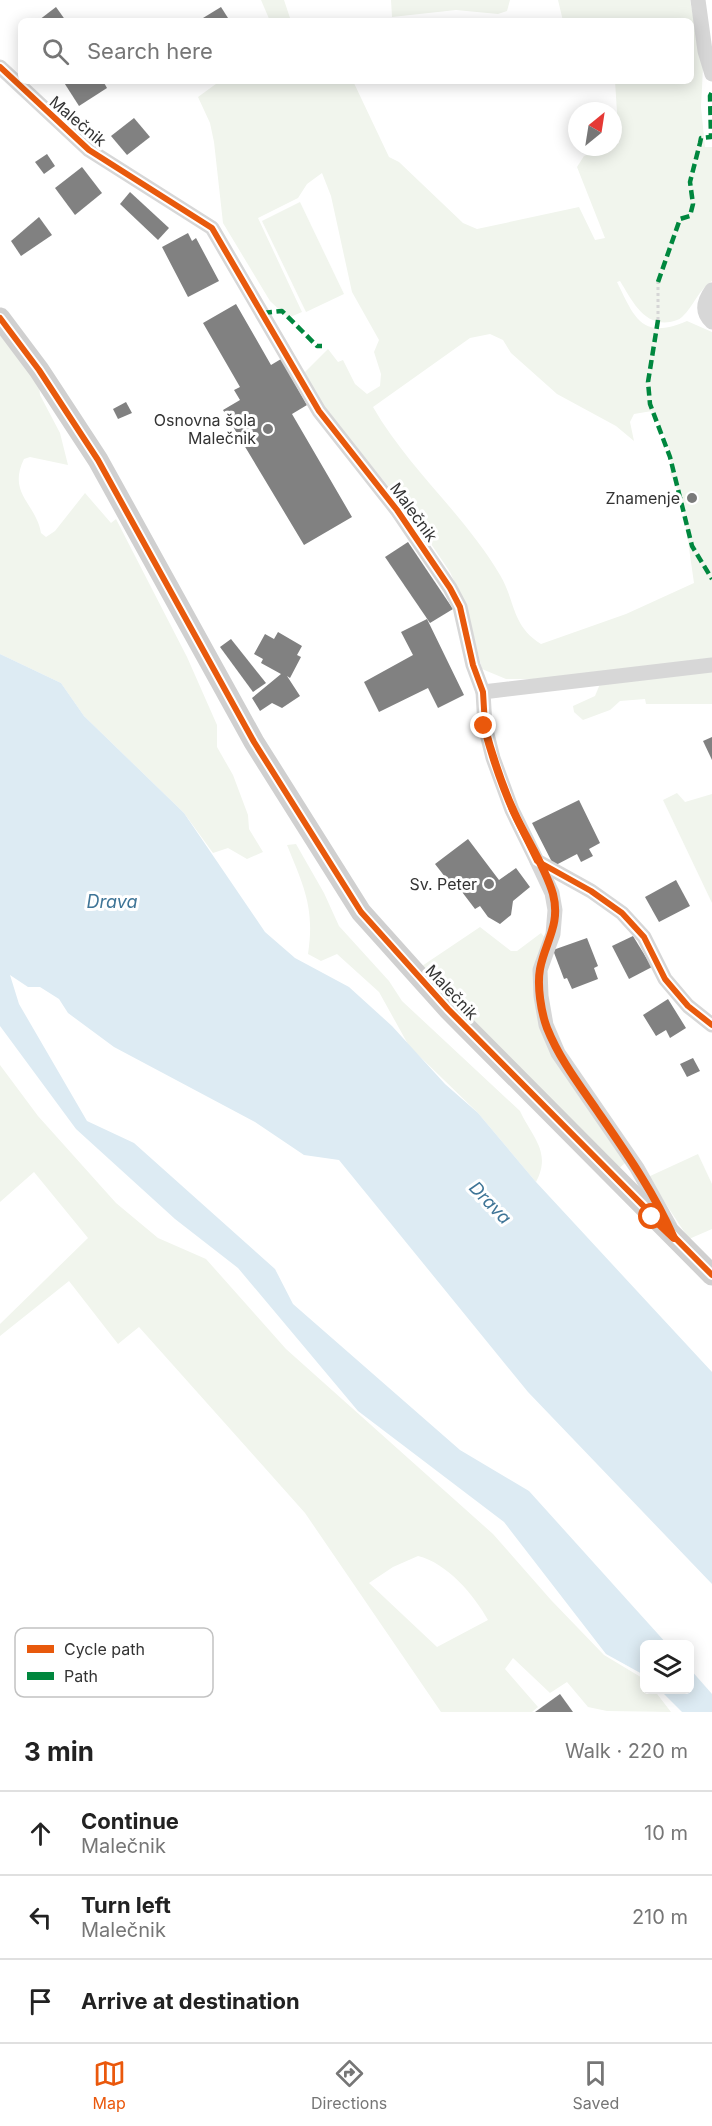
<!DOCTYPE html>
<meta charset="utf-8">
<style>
:root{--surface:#fff;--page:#f6f6f6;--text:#222;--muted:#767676;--line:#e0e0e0;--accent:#ea580c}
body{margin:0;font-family:Inter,sans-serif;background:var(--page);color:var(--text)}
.controls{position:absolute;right:18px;bottom:18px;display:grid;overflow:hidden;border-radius:9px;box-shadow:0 3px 15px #0003}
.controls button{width:54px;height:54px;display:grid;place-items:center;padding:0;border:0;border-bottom:2px solid var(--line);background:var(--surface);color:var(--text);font:30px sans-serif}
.compass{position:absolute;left:568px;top:102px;width:54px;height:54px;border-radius:50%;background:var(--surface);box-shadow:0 3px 15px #0003;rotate:30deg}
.stop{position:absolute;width:18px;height:18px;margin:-14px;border:4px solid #ea580c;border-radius:50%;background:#fff}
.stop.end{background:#ea580c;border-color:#fff;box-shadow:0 2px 6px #0008}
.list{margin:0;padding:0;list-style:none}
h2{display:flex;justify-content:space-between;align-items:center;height:78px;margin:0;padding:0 24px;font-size:26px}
h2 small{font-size:20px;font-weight:400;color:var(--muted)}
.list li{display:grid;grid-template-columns:39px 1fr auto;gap:18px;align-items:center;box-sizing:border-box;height:84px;padding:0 24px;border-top:2px solid var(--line)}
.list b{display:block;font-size:22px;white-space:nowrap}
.list p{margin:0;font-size:20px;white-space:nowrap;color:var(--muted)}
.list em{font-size:20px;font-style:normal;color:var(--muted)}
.icon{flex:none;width:33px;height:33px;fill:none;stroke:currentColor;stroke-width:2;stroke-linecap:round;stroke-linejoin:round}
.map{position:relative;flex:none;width:712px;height:1712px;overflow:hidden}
.search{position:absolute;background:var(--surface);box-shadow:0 3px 15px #0003;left:18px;right:18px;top:18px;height:66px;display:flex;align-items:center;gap:15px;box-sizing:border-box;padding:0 21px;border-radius:9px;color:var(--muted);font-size:22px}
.sheet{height:330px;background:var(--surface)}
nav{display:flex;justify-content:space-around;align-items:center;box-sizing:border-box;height:84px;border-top:2px solid var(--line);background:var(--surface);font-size:16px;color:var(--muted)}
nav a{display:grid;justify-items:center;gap:3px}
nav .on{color:var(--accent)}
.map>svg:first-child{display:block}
.green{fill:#f1f5ed;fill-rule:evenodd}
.water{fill:#ddebf3}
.building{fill:#818181}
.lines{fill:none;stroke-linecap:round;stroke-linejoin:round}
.path{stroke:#d6d6d6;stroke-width:3;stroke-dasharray:3 3;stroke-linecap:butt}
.street{stroke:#d7d7d7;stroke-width:15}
.secondary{stroke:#d0d0d0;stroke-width:21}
.quiet{stroke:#00873e;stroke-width:4.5;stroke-dasharray:9 4.5;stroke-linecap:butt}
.cycleway-casing{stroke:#fff;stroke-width:10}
.cycleway{stroke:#e8590c;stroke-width:6}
.route{stroke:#ea580c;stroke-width:8}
.poi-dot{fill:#7a7a7a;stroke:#fff;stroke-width:2}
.labels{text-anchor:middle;stroke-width:6;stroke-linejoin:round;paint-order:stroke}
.street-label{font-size:16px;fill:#333;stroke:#fff}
.poi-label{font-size:16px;fill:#333;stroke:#fff;text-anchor:end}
.water-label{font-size:18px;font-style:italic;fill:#3f7597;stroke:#fff}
.key{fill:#fff;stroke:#c2c2c2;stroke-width:1.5}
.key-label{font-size:16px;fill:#333}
</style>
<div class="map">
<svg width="712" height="1712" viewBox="0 0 712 1712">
<rect width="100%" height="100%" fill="#fff"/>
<g class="green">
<path d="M261 0H284L291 21H270Z"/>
<path d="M391 0H510L507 11 498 14 456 10 392 17Z"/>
<path d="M558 0H690L703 68 701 107 705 147H712V281C698 290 694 306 682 317 679 320 674 321 670 322 643 326 632 300 620 281L617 282C635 319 642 340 687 321L712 332V658L537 679H506L482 669 467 609 450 572 408 510 331 417 304 373 328 349 338 362 343 360 355 384 367 394 380 386 381 374 374 352 379 340 352 292 331 196 322 173 307 184 298 198 258 218 302 312 288 318 270 301 223 223 214 142 210 123 198 97 220 81 233 83 237 81H353L389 157 399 162 463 223 477 229 579 207 595 240 605 238 577 167 584 156 619 143 615 81H691V21H563ZM490 334 503 340 511 353 557 394 616 426 634 441 630 422 634 414 652 411 666 438 671 457 670 473 682 499 694 583 626 614 541 644C511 625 516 602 500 575 464 514 408 468 373 407L470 338Z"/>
<path d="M300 202 344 294 306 312 262 221Z"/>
<path d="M0 334 39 385 40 395 60 433 68 465 30 457 24 459C7 494 36 503 41 533L46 537 55 531 85 493 111 523 116 519 187 657 217 725V747L233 775 248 815 249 829 263 852 247 859 228 848 213 853 184 813 84 716 61 683 0 654Z"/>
<path d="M712 669V704H646L645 699 620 701 610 710 583 720 574 712 573 706 595 696 600 684Z"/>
<path d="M677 793 685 802 712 794V903L663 800Z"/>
<path d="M296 844 324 893 339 926 389 981 402 1001 520 1111C532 1137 552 1152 536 1182L478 1113 409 1046 379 992 337 954 321 961 308 954C315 908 304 887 287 845Z"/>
<path d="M480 927 511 951H517L541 933 546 939 536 1002 625 1163 616 1171 422 966Z"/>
<path d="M0 1065 38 1116 116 1203 158 1238 206 1259 286 1349 493 1534 551 1600 604 1655 644 1679V1690H654L671 1712 607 1711 588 1707 567 1682 550 1693 513 1658 505 1669 538 1707 532 1712H441L305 1513 139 1327 118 1344 69 1281 0 1336V1324L88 1238 34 1172 0 1202ZM418 1556C447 1563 474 1595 488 1620L437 1647 369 1583 393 1567Z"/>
<path d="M698 1154 712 1184V1229L689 1239 648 1177Z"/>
</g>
<g class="water">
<path d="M0 654 61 683 84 716 184 813 265 932 295 958 349 987 392 1026 445 1084 478 1113 536 1182 712 1372V1584L528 1392 339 1160 304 1155 255 1122 114 1047 68 1013 59 999 40 987H28L10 975 19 1004 87 1121 134 1143 275 1269 293 1304 460 1450 529 1491 667 1644H644V1675L606 1654 504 1522 358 1411 238 1268 175 1219 76 1129 0 1026Z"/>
<path d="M690 1669 712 1694V1712H682L660 1690H690Z"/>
</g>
<g class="building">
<path d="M56 7 66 21H40L39 20Z"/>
<path d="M221 7 228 18 223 21H204L203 18Z"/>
<path d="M63 81H103L107 88 79 106Z"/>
<path d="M134 118 150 137 127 155 111 136Z"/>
<path d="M47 154 55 166 44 174 35 162Z"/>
<path d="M82 167 102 193 75 215 55 188Z"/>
<path d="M130 192 169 228 158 240 120 204Z"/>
<path d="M39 217 52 235 21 256 11 241Z"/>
<path d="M188 233 192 241 196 238 219 281 188 297 162 247Z"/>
<path d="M236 304 271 365 281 359 307 405 292 414 352 517 304 545 223 410 240 400 234 390 240 387 203 323Z"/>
<path d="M126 402 132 413 118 419 113 409Z"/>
<path d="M408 542 453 609 430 623 385 557Z"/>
<path d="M427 619 464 695 438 708 428 688 379 712 364 682 413 655 401 632Z"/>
<path d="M278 632 302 646 297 655 301 657 290 678 287 676 300 696 282 708 272 703 260 711 252 698 281 674 261 663 263 659 254 654 265 634 274 639Z"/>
<path d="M231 639 266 683 253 692 220 647Z"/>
<path d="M712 737V760L703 741Z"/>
<path d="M579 800 600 843 589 849 593 856 581 862 577 854 554 866 532 823Z"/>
<path d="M468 839 499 880 516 868 530 887 513 901 511 915 500 924 488 917 480 906 475 909 459 888 456 891 435 864Z"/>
<path d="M676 880 690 906 659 922 645 897Z"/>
<path d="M633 936 652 967 629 979 612 946Z"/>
<path d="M587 938 598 966 594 968 598 979 572 989 567 978 564 979 553 950Z"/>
<path d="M668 999 686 1028 670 1038 666 1030 656 1036 643 1015Z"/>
<path d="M693 1058 700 1071 687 1077 680 1064Z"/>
<path d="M560 1694 573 1712H535Z"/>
</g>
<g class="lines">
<path class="path" d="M658 320V282"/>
<g class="street">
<path d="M698 0 705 51 712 74"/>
<path d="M0 67 89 150 212 228 319 411 397 510 450 588 460 607 473 665 483 692 485 726 493 758 512 810 537 861 591 891 622 913 644 937 665 979 688 1006 712 1025"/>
<path d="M712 290C704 301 701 312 712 322"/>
<path d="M483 692 712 665"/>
<path d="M537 861 552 893 555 910 553 934 540 970 541 996 546 1025 558 1053 637 1168 670 1227"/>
</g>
<path class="secondary" d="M0 318 39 370 98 460 254 742 361 912 448 1009 712 1275"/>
<g class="quiet">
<path d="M658 282 680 219 690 216 693 204 690 182 700 143 701 138 711 137 710 96 712 92"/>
<path d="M263 313 282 311 317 346H322"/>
<path d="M658 320 648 382 650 404 670 457 692 546 712 579"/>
</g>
<defs>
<g id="cycleway">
<path d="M0 67 89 150 212 228 319 411 397 510 450 588 460 607 473 665 483 692 485 726 493 758 512 810 537 861 591 891 622 913 644 937 665 979 688 1006 712 1025"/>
<path d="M0 318 39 370 98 460 254 742 361 912 448 1009 712 1275"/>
</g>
</defs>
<use href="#cycleway" class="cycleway-casing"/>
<use href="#cycleway" class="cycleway"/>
</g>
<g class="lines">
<path class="route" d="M484 726C492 755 501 784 514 812 526 839 545 866 553 894 561 925 545 942 540 969 537 986 541 1012 547 1028 559 1058 578 1083 596 1109 625 1151 654 1192 674 1238L652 1217"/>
</g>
<g class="poi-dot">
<circle cx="268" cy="429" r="6"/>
<circle cx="692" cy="498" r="6"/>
<circle cx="489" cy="884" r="6"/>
</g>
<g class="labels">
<g class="street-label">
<text transform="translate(78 121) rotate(40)" y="6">Malečnik</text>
<text transform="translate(414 512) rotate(54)" y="6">Malečnik</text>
<text transform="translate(452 992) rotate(47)" y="6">Malečnik</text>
</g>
<g class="poi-label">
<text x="256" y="426">Osnovna šola<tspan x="256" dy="18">Malečnik</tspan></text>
<text x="680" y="504">Znamenje</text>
<text x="477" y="890">Sv. Peter</text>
</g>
<g class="water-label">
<text x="112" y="908">Drava</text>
<text transform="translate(490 1203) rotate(46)" y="6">Drava</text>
</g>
</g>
<rect x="15" y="1628" width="198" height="69" rx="9" class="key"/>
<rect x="27" y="1645" width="27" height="8" fill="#e8590c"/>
<rect x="27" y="1672" width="27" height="8" fill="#00873e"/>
<g class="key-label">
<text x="64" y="1655">Cycle path</text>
<text x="64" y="1682">Path</text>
</g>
</svg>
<div class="controls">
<button><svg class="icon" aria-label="layers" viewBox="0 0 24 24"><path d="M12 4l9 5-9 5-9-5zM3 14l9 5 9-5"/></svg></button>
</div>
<svg class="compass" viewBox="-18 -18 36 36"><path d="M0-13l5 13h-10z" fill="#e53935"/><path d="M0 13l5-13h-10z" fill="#767676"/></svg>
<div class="stop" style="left:652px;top:1217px"></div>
<div class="stop end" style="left:484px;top:726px"></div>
<div class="search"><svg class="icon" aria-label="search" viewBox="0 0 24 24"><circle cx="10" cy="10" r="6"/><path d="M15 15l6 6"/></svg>Search here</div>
</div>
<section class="sheet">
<h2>3 min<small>Walk · 220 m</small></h2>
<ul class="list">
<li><svg class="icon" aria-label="ahead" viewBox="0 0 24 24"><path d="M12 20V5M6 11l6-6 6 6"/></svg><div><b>Continue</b><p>Malečnik</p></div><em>10 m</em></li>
<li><svg class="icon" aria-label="left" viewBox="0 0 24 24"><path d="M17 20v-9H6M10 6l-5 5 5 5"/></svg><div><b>Turn left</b><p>Malečnik</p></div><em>210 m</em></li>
<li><svg class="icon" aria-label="arrive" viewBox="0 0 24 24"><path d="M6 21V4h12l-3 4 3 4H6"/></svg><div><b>Arrive at destination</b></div></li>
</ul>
</section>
<nav>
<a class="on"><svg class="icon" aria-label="map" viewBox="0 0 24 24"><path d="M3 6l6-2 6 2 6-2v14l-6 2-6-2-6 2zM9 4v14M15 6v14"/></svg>Map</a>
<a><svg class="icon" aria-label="directions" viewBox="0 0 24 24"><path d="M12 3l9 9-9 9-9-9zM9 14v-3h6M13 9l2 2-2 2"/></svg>Directions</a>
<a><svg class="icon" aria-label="saved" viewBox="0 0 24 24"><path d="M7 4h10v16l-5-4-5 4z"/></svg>Saved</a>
</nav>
